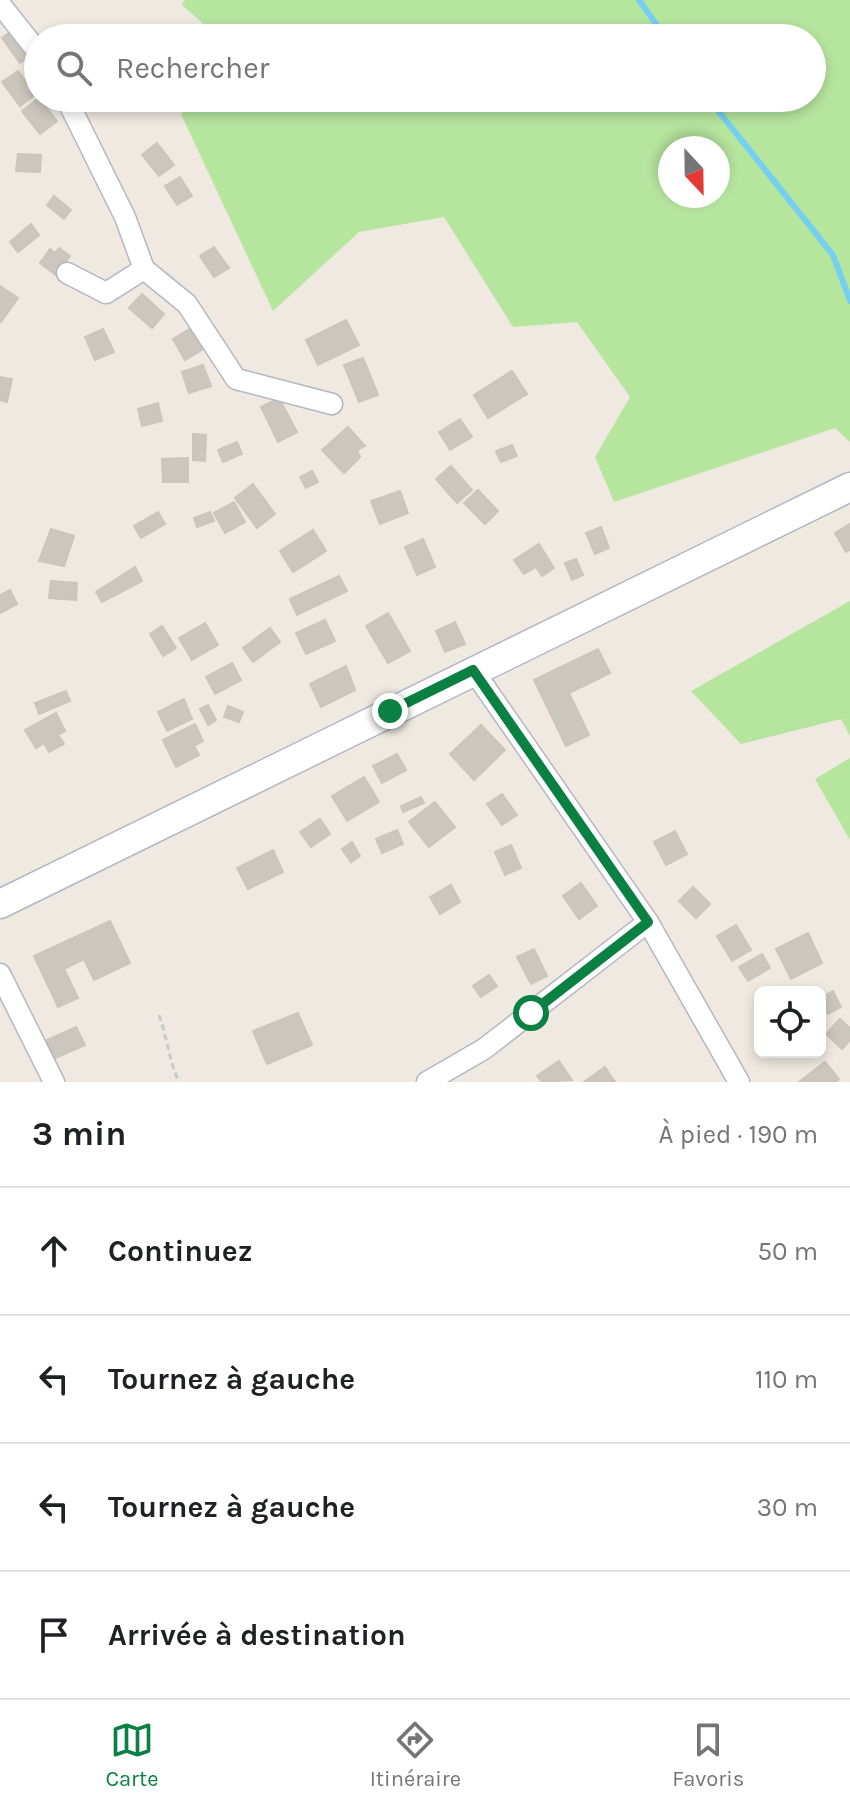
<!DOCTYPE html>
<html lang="fr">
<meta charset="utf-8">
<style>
:root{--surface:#fff;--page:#f2f2f2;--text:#202124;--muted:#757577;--line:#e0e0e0;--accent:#0b8043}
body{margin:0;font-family:Karla,sans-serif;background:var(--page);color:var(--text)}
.controls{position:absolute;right:24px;bottom:24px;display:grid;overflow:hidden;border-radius:12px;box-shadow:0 4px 12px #0003}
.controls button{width:72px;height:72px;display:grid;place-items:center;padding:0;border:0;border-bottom:2px solid var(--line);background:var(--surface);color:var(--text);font:40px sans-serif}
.compass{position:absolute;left:658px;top:136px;width:72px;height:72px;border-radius:50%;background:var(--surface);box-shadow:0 4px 12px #0003;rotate:158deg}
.stop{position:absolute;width:24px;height:24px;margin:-18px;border:6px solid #0b8043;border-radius:50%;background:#fff}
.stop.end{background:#0b8043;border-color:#fff;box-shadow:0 2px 8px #0008}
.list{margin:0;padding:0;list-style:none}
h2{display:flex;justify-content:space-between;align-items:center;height:104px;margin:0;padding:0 32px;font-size:34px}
h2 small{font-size:26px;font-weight:400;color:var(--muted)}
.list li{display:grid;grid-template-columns:52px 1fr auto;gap:24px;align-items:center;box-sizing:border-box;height:128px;padding:0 32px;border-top:2px solid var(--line)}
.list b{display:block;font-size:30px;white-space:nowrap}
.list em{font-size:26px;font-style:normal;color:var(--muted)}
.icon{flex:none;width:44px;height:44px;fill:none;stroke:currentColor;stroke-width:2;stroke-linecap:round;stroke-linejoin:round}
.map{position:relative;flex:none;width:850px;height:1082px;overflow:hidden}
.search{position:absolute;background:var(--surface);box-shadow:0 4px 12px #0003;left:24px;right:24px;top:24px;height:88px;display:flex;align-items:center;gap:20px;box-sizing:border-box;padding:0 28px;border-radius:44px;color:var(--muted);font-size:30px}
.sheet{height:616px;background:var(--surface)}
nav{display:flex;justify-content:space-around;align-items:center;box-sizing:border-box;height:112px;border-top:2px solid var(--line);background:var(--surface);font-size:22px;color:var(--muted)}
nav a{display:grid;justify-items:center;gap:4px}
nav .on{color:var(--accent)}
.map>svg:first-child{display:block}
.green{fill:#b6e59e;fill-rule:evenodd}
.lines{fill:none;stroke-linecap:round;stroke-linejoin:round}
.stream{stroke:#75cff0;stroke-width:6}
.building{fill:#cbc7bf;stroke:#cbc5ba;stroke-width:2}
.street-casing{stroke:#b4b7c1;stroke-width:23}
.secondary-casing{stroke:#b4b7c1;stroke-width:31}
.path{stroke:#c9c9c9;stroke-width:3;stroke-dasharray:6 4;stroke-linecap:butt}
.street{stroke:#fff;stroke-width:20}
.secondary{stroke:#fff;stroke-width:28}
.route{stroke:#0b8043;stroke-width:10}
</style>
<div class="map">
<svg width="850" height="1082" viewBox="0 0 850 1082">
<rect width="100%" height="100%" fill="#efe9e1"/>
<g class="green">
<path d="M184 0H850V442L835 428 614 502 595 457 630 397 577 322 513 327 444 217 359 232 273 311 181 114 195 98H812V38H219L182 5ZM670 148H718V196H670Z"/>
<path d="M850 601V736L841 719 741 744 691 691Z"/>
<path d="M850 758V840L815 779Z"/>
</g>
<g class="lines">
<g class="stream">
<path d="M639 0 666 38"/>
<path d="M708 98 833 255 850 301"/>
</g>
</g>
<g class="building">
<path d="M16 28 35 53 20 63 2 38Z"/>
<path d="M18 71 36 94 20 106 2 82Z"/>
<path d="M39 98 57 121 40 134 22 111Z"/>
<path d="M157 143 174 165 159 176 142 155Z"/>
<path d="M18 154 41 155 40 172 16 171Z"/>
<path d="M180 177 192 196 177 205 165 186Z"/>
<path d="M54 196 71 210 64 219 47 205Z"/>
<path d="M31 224 39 235 18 252 10 242Z"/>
<path d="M214 247 229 268 214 277 200 256Z"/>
<path d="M59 248 70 256 56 275 40 263 50 249 55 253Z"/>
<path d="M0 286 18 298 1 322 0 321Z"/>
<path d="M142 294 164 314 152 328 129 308Z"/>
<path d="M346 320 359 345 318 365 306 340Z"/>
<path d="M193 327 205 348 185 360 173 339Z"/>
<path d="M103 329 114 352 95 360 85 337Z"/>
<path d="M363 358 378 395 359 402 344 365Z"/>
<path d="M203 365 211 386 189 393 182 372Z"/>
<path d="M512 371 527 394 488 418 474 395Z"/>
<path d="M0 377 12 379 7 402 0 400Z"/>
<path d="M279 398 297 432 278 442 261 407Z"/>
<path d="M158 403 162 421 142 426 138 409Z"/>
<path d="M460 419 472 437 450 450 439 432Z"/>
<path d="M348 427 365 446 357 450 360 457 344 473 322 450Z"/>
<path d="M193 434 206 435 205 461 193 460Z"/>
<path d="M237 442 242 454 223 462 218 450Z"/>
<path d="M512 445 517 456 501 462 496 451Z"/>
<path d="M188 458V482H163L162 459Z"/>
<path d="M451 466 472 490 457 503 436 479Z"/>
<path d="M312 471 318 482 306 488 300 477Z"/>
<path d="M253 484 275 514 257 528 235 498Z"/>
<path d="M478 490 498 511 485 524 464 503Z"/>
<path d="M400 491 408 513 380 524 371 501Z"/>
<path d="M234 502 245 522 225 533 214 513Z"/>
<path d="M158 512 165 524 141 538 134 526Z"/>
<path d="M210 512 214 521 197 527 194 518Z"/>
<path d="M850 524V550L846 552 835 533Z"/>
<path d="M601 527 609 548 595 554 586 533Z"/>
<path d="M51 529 74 536 64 566 39 561Z"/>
<path d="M313 530 326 551 293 572 280 551Z"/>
<path d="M423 539 435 567 417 575 405 547Z"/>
<path d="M539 544 554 568 542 576 536 567 524 574 514 560Z"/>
<path d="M576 559 583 575 572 580 565 563Z"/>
<path d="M135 567 142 581 102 602 96 592Z"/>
<path d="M339 576 347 591 297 615 290 599Z"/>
<path d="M51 581 77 583 76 600 49 598Z"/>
<path d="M10 590 17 604 0 613V595Z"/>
<path d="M388 613 410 651 388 663 366 626Z"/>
<path d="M325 620 335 641 306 654 296 633Z"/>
<path d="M455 622 465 644 445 652 436 631Z"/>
<path d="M205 623 218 645 192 660 179 638Z"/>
<path d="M162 626 176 648 163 656 150 634Z"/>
<path d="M270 628 280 642 253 662 243 648Z"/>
<path d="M598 649 610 673 569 693 589 735 566 746 534 680Z"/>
<path d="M232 663 241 680 215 694 206 677Z"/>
<path d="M346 666 355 690 321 707 310 684Z"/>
<path d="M66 691 70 701 39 714 35 703Z"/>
<path d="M184 699 192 719 167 731 158 712Z"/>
<path d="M208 705 216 720 208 725 200 709Z"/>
<path d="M228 706 243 712 239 722 224 717Z"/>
<path d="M56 713 65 731 58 735 64 744 49 752 44 743 36 748 25 730Z"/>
<path d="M195 724 203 741 194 746 199 755 176 767 163 740Z"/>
<path d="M481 725 505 750 474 780 450 754Z"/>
<path d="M397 754 406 770 382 783 373 766Z"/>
<path d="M364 777 379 802 347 821 332 796Z"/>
<path d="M502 794 517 815 502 825 487 804Z"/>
<path d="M421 797 424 803 403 812 401 806Z"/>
<path d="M435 802 455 827 429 847 409 822Z"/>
<path d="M320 819 330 834 311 847 300 832Z"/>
<path d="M397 830 403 844 382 853 376 839Z"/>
<path d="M675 831 687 854 666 865 654 842Z"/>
<path d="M352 842 360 856 351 862 342 849Z"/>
<path d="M511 845 521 868 505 875 495 852Z"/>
<path d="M273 850 283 872 248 889 237 868Z"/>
<path d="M581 883 597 906 579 919 563 896Z"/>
<path d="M451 885 460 902 440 914 430 897Z"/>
<path d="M693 887 710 904 696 918 679 901Z"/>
<path d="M110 921 130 963 94 980 84 959 64 969 78 998 58 1007 34 956Z"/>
<path d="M736 925 751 950 732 961 717 936Z"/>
<path d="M808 933 822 963 791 979 776 949Z"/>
<path d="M534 949 547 976 531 984 517 957Z"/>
<path d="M762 954 770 968 748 981 739 967Z"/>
<path d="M489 975 497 986 481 997 473 986Z"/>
<path d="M833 991 841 1007 828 1014 820 998Z"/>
<path d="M298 1013 312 1045 267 1064 253 1031Z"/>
<path d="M840 1019 850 1028V1040L842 1049 826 1034Z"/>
<path d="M76 1027 85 1045 53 1059 45 1041Z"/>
<path d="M559 1061 572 1080 542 1082 537 1076Z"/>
<path d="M825 1062 839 1079 836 1082H799Z"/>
<path d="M605 1067 615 1082H584Z"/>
</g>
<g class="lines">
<defs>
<g id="street">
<path d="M0 4 38 52"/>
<path d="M66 98 125 217 144 269 187 304 236 379 332 404"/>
<path d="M67 273 106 293 144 269"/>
<path d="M473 670 648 922 739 1082"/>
<path d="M0 974 54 1082"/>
<path d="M427 1082 484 1049 648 922"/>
</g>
<path id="secondary" d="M0 904 850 487"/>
</defs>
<use href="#street" class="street-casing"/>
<use href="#secondary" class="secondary-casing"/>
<path class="path" d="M159 1015C167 1037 169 1061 179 1082"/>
<use href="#street" class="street"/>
<use href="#secondary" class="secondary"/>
</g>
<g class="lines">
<path class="route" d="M390 711 473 670 648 922 531 1013"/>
</g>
</svg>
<div class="controls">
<button><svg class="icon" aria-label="locate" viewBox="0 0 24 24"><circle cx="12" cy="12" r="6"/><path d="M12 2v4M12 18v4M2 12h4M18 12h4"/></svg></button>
</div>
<svg class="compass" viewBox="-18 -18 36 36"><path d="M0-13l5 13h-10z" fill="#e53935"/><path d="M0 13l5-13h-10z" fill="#757577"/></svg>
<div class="stop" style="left:531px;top:1013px"></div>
<div class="stop end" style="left:390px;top:711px"></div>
<div class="search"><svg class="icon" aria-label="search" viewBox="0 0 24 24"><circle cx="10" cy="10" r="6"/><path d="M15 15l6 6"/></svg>Rechercher</div>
</div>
<section class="sheet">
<h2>3 min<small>À pied · 190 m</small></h2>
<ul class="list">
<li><svg class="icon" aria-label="ahead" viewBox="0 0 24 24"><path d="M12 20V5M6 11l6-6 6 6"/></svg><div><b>Continuez</b></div><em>50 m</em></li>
<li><svg class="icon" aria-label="left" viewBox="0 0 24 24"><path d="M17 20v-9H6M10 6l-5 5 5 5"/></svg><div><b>Tournez à gauche</b></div><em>110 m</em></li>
<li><svg class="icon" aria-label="left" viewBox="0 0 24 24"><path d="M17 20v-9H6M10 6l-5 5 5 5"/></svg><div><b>Tournez à gauche</b></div><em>30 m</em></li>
<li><svg class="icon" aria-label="arrive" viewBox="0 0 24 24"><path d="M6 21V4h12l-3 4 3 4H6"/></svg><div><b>Arrivée à destination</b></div></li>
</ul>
</section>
<nav>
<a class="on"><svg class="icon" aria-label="map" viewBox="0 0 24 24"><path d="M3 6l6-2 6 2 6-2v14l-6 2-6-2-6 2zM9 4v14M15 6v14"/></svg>Carte</a>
<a><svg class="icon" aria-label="directions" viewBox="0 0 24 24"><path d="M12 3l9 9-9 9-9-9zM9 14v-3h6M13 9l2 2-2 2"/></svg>Itinéraire</a>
<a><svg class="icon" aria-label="saved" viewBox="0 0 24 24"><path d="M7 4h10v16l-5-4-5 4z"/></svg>Favoris</a>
</nav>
